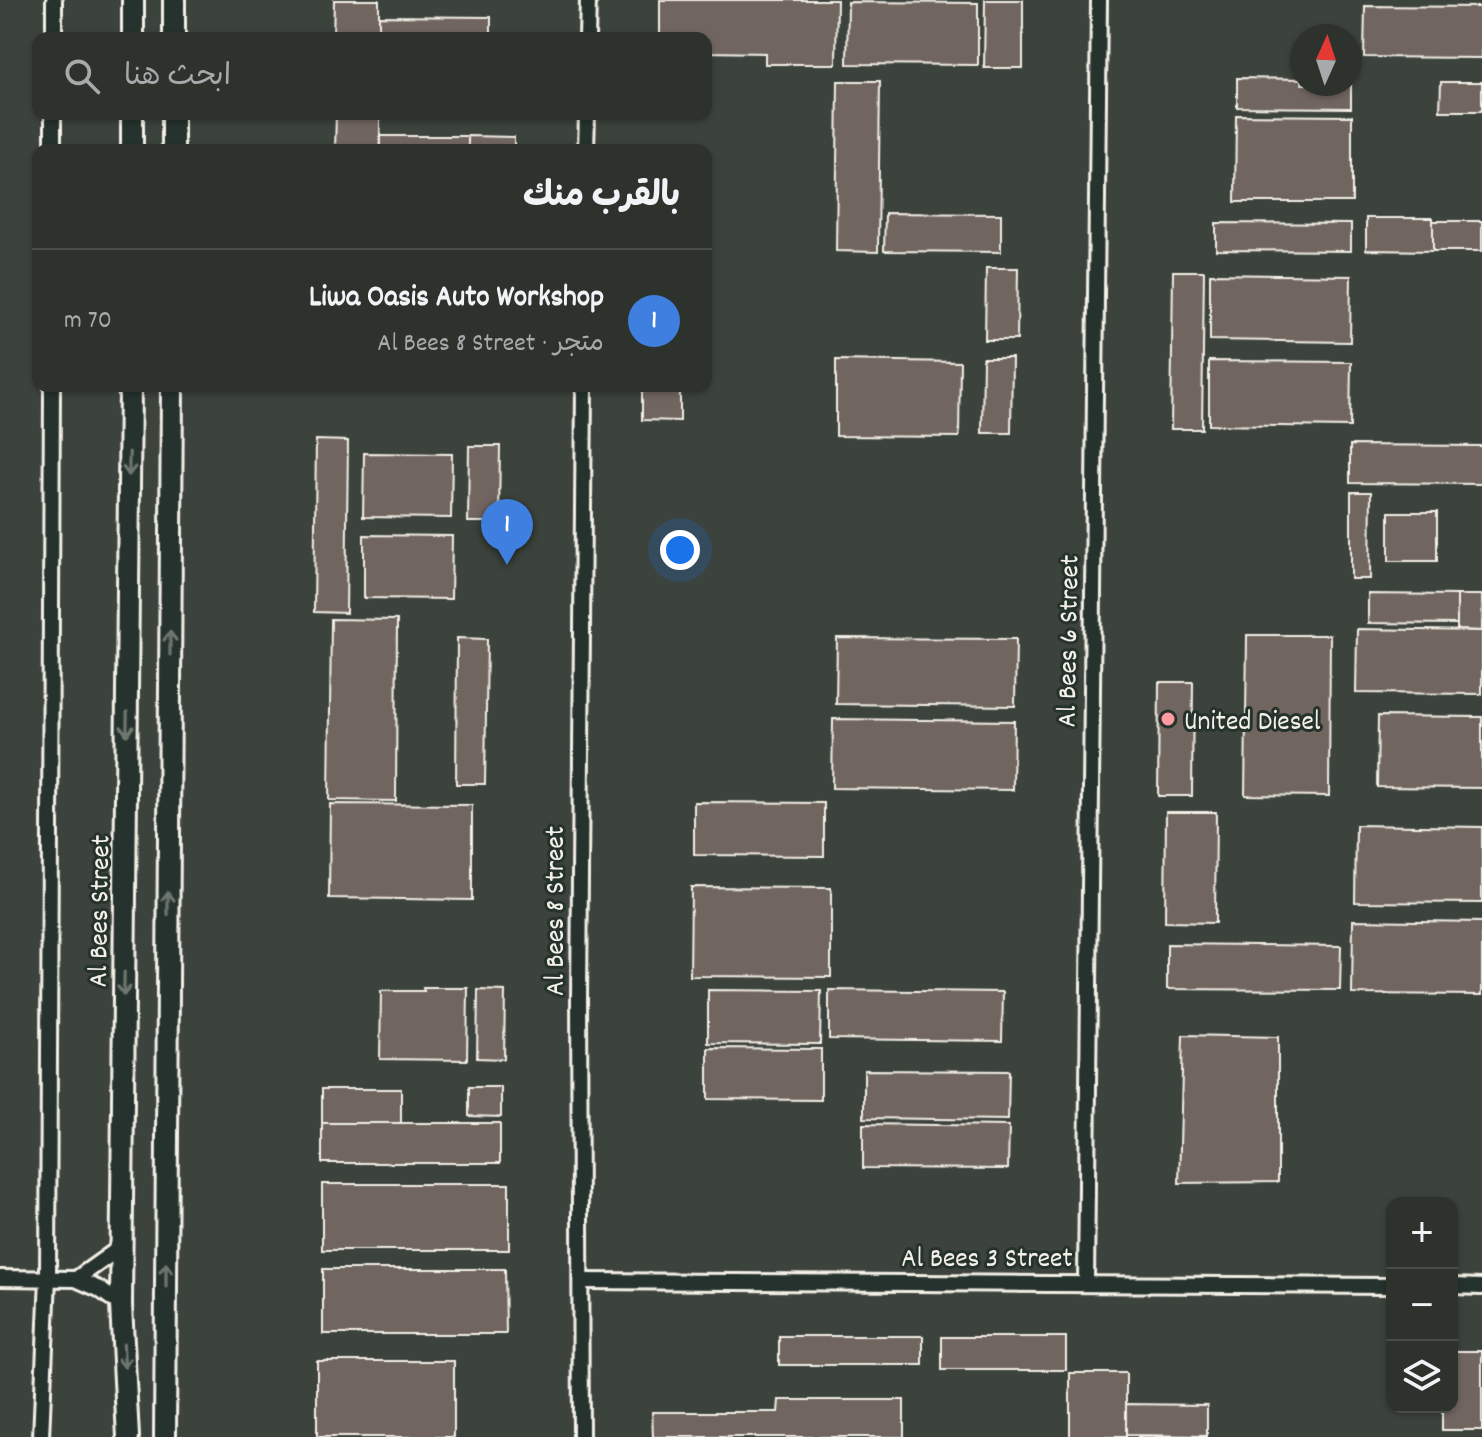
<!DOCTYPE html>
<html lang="ar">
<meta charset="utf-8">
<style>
:root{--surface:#2d322d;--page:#353a35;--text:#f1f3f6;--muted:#a7aaaa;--line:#484d49;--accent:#ff9aa2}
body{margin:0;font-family:Dekko,"Playpen Sans Arabic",sans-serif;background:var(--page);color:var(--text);direction:rtl}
.controls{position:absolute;right:24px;bottom:24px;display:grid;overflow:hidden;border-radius:16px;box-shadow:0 2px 6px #0004}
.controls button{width:72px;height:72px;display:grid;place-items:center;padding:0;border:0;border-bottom:2px solid var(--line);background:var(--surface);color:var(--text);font:40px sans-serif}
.compass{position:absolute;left:1290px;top:24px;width:72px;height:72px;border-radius:50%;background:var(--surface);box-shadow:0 2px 6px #0004;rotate:3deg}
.you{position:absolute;left:680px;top:550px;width:28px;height:28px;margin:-20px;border:6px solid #fff;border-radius:50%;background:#1a73e8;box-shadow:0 0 0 12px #1a73e833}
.badge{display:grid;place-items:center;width:52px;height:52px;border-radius:50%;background:var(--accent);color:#fff;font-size:26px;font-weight:700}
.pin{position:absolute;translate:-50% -66px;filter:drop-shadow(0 2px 4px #0008)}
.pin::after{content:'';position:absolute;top:42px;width:28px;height:24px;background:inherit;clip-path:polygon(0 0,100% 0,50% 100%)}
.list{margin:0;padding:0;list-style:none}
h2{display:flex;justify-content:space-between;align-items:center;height:104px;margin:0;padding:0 32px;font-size:34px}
h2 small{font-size:26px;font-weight:400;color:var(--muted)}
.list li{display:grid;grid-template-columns:52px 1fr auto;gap:24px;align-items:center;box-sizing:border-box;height:144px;padding:0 32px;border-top:2px solid var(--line)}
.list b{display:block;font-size:30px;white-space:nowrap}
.list p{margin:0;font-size:26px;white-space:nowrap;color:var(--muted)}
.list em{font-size:26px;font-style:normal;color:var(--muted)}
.icon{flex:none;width:44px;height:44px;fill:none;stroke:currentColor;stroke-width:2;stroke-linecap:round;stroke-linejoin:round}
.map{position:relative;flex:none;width:1482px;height:1437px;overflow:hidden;direction:ltr}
.search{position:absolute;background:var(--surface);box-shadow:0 2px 6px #0004;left:32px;top:32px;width:680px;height:88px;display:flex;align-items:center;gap:20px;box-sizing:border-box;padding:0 28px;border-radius:16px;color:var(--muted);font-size:30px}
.panel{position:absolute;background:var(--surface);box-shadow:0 2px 6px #0004;left:32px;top:144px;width:680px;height:248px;border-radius:16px;direction:rtl}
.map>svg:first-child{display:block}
.building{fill:#716560;stroke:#f4f1e8;stroke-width:2}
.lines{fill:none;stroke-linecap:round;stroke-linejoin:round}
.street-casing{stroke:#f4f1e8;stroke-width:20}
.secondary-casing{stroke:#f4f1e8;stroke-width:26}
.street{stroke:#26332d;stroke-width:14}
.secondary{stroke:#26332d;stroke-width:20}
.oneway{stroke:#6e766e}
.poi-dot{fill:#ff9aa2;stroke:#26332d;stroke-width:3}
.labels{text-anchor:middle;stroke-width:6;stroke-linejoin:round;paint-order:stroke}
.street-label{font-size:28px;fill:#f4f1e8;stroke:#26332d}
.poi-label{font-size:28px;fill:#f4f1e8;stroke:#26332d;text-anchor:start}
</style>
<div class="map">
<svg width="1482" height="1437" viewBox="0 0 1482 1437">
<rect width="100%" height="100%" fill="#3c423c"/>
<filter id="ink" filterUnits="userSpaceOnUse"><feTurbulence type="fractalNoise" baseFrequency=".0125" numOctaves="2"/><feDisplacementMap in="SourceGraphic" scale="16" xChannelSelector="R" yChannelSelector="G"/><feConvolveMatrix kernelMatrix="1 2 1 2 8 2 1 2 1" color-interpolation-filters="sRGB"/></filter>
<g filter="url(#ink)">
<g class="building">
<path d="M334 0H379V38H333Z"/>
<path d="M660 0H837L836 64H765V53L706 52V38H660Z"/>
<path d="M985 0H1023V68H984Z"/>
<path d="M848 2 978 3V65L847 64Z"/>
<path d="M1365 6 1482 7V58L1364 57Z"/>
<path d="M379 16 491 17V38H379Z"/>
<path d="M1237 78 1302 79V84H1350L1351 79V108L1237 107Z"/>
<path d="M838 81H880L878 252 836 251Z"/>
<path d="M1441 82H1482V111H1440Z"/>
<path d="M336 114H380V150H335Z"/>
<path d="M1236 115 1352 116V202H1235Z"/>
<rect x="380" y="136" width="88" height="14"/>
<path d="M468 136 514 137V150H468Z"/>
<path d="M885 213 1001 214V252L884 251Z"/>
<path d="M1366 218H1433V251L1366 250Z"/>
<rect x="1433" y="221" width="49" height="30"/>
<path d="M1216 223 1351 224V251L1216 250Z"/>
<path d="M986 268H1018L1017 340H985Z"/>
<path d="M1173 271H1204L1202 429H1171Z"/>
<path d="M1210 274 1351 276 1350 342 1210 340Z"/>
<path d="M983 358H1012L1011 433H982Z"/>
<path d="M836 360 960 362 959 437 836 436Z"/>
<path d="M1209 361 1351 362 1350 427 1209 425Z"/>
<path d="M642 386H680V421L642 420Z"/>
<path d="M316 440 348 441 346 613 314 612Z"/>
<path d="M1350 445 1482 446V484L1350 483Z"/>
<path d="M469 446H500L499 522H468Z"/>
<path d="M364 453 452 454 451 518 363 517Z"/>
<path d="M1351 492H1371L1370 579H1351Z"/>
<rect x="1389" y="512" width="48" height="49"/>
<path d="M364 535 452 536 451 599 364 598Z"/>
<path d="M1368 594 1457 595V624L1368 623Z"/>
<path d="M1457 595H1482V631L1457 630Z"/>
<path d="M331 619 397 620 396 801 329 800Z"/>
<path d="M1357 629 1482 631V694L1356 693Z"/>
<path d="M1247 635H1330L1329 796 1245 795Z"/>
<path d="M457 638 487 639 485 784H456Z"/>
<path d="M837 638 1016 639 1015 706 836 704Z"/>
<path d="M1159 682H1193L1192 796H1158Z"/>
<path d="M1378 716 1482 717V788L1377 787Z"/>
<path d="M833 719 1014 721 1013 790 832 788Z"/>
<path d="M694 802 824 803V856L694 855Z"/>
<path d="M330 804 472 805V900L329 898Z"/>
<path d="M1166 812H1216L1215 923 1165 922Z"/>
<path d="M1356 825 1482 827V903L1355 902Z"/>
<path d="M691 887 831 888V977L690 976Z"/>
<path d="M1353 920 1482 922V995L1352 994Z"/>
<path d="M1167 944 1341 946 1340 990 1167 989Z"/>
<path d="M423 988H468L467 1060 380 1059 381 991H424Z"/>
<path d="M478 990 505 991 504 1059 477 1058Z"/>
<path d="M708 990 821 991 820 1044 708 1043Z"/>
<path d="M829 990 1003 992 1002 1041 829 1039Z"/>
<path d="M1183 1035 1278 1037V1182L1179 1183Z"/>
<path d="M708 1048 821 1049V1100L708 1099Z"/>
<path d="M864 1070 1009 1071 1008 1120 864 1118Z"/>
<path d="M469 1087H501V1117L469 1116Z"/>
<rect x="322" y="1089" width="79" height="34"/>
<rect x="322" y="1123" width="178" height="40"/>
<path d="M863 1124 1009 1126 1008 1169 863 1168Z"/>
<rect x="322" y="1184" width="187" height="66"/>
<path d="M323 1269H505L506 1334H323Z"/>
<rect x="779" y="1336" width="144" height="29"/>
<rect x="942" y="1337" width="124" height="33"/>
<path d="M1452 1351H1482V1430H1442V1407H1452Z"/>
<rect x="317" y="1361" width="137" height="76"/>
<rect x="1070" y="1373" width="56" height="64"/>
<path d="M779 1400H904V1437H653L652 1412H778Z"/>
<path d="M1126 1404 1207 1405V1436L1126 1435Z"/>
<rect x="1138" y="1436" width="69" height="1"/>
</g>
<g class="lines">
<defs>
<g id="street">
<path d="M54 38V0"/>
<path d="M587 38 588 0"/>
<path d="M53 150V114"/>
<path d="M586 150 587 114"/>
<path d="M0 1278 76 1279 99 1289 121 1305"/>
<path d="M76 1279 114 1252 121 1241"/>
<path d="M581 1281 1392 1286"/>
<path d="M1086 1283 1099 0"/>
<path d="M1452 1286 1482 1287"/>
<path d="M41 1437 48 1278 52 386"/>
<path d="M581 1437 579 998 584 386"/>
</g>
<g id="secondary">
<path d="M133 38V0"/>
<path d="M174 38V0"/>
<path d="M132 150V114"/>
<path d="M173 150V114"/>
<path d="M128 1437 121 1305 130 386"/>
<path d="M165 1437 172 386"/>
</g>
</defs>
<use href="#street" class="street-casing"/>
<use href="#secondary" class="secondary-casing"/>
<use href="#street" class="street"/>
<use href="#secondary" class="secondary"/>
</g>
<defs><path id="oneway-shaft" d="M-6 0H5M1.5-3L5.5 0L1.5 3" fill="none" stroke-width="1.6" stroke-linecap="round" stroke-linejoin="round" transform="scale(2)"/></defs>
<g class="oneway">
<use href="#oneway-shaft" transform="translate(129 464) rotate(91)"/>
<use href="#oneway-shaft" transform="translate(170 643) rotate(-90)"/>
<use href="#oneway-shaft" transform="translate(127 724) rotate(91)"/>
<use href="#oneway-shaft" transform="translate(168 903) rotate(-90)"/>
<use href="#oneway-shaft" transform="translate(124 984) rotate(91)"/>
<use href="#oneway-shaft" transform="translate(166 1275) rotate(-90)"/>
<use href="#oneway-shaft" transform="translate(124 1356) rotate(87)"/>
</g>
</g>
<circle class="poi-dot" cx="1168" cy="719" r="8"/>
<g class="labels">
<g class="street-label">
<text transform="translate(1066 641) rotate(-89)" y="10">Al Bees 6 Street</text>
<text transform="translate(97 911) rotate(-89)" y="10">Al Bees Street</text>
<text transform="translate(553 911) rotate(-90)" y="10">Al Bees 8 Street</text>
<text x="987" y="1266">Al Bees 3 Street</text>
</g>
<g class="poi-label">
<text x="1184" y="729">United Diesel</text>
</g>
</g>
</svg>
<div class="controls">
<button>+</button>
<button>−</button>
<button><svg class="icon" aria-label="layers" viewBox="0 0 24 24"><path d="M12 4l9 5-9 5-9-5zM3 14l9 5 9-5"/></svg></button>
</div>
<svg class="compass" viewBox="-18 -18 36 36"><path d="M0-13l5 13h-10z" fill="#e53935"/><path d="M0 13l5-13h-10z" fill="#a7aaaa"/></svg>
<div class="you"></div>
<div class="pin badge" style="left:507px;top:565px;background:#3f7fe0">1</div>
<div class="search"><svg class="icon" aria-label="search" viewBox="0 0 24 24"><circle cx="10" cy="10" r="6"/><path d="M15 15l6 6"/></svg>ابحث هنا</div>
<section class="panel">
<h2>بالقرب منك<small></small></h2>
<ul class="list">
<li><span class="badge" style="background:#3f7fe0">1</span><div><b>Liwa Oasis Auto Workshop</b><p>متجر · Al Bees 8 Street</p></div><em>70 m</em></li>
</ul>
</section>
</div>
